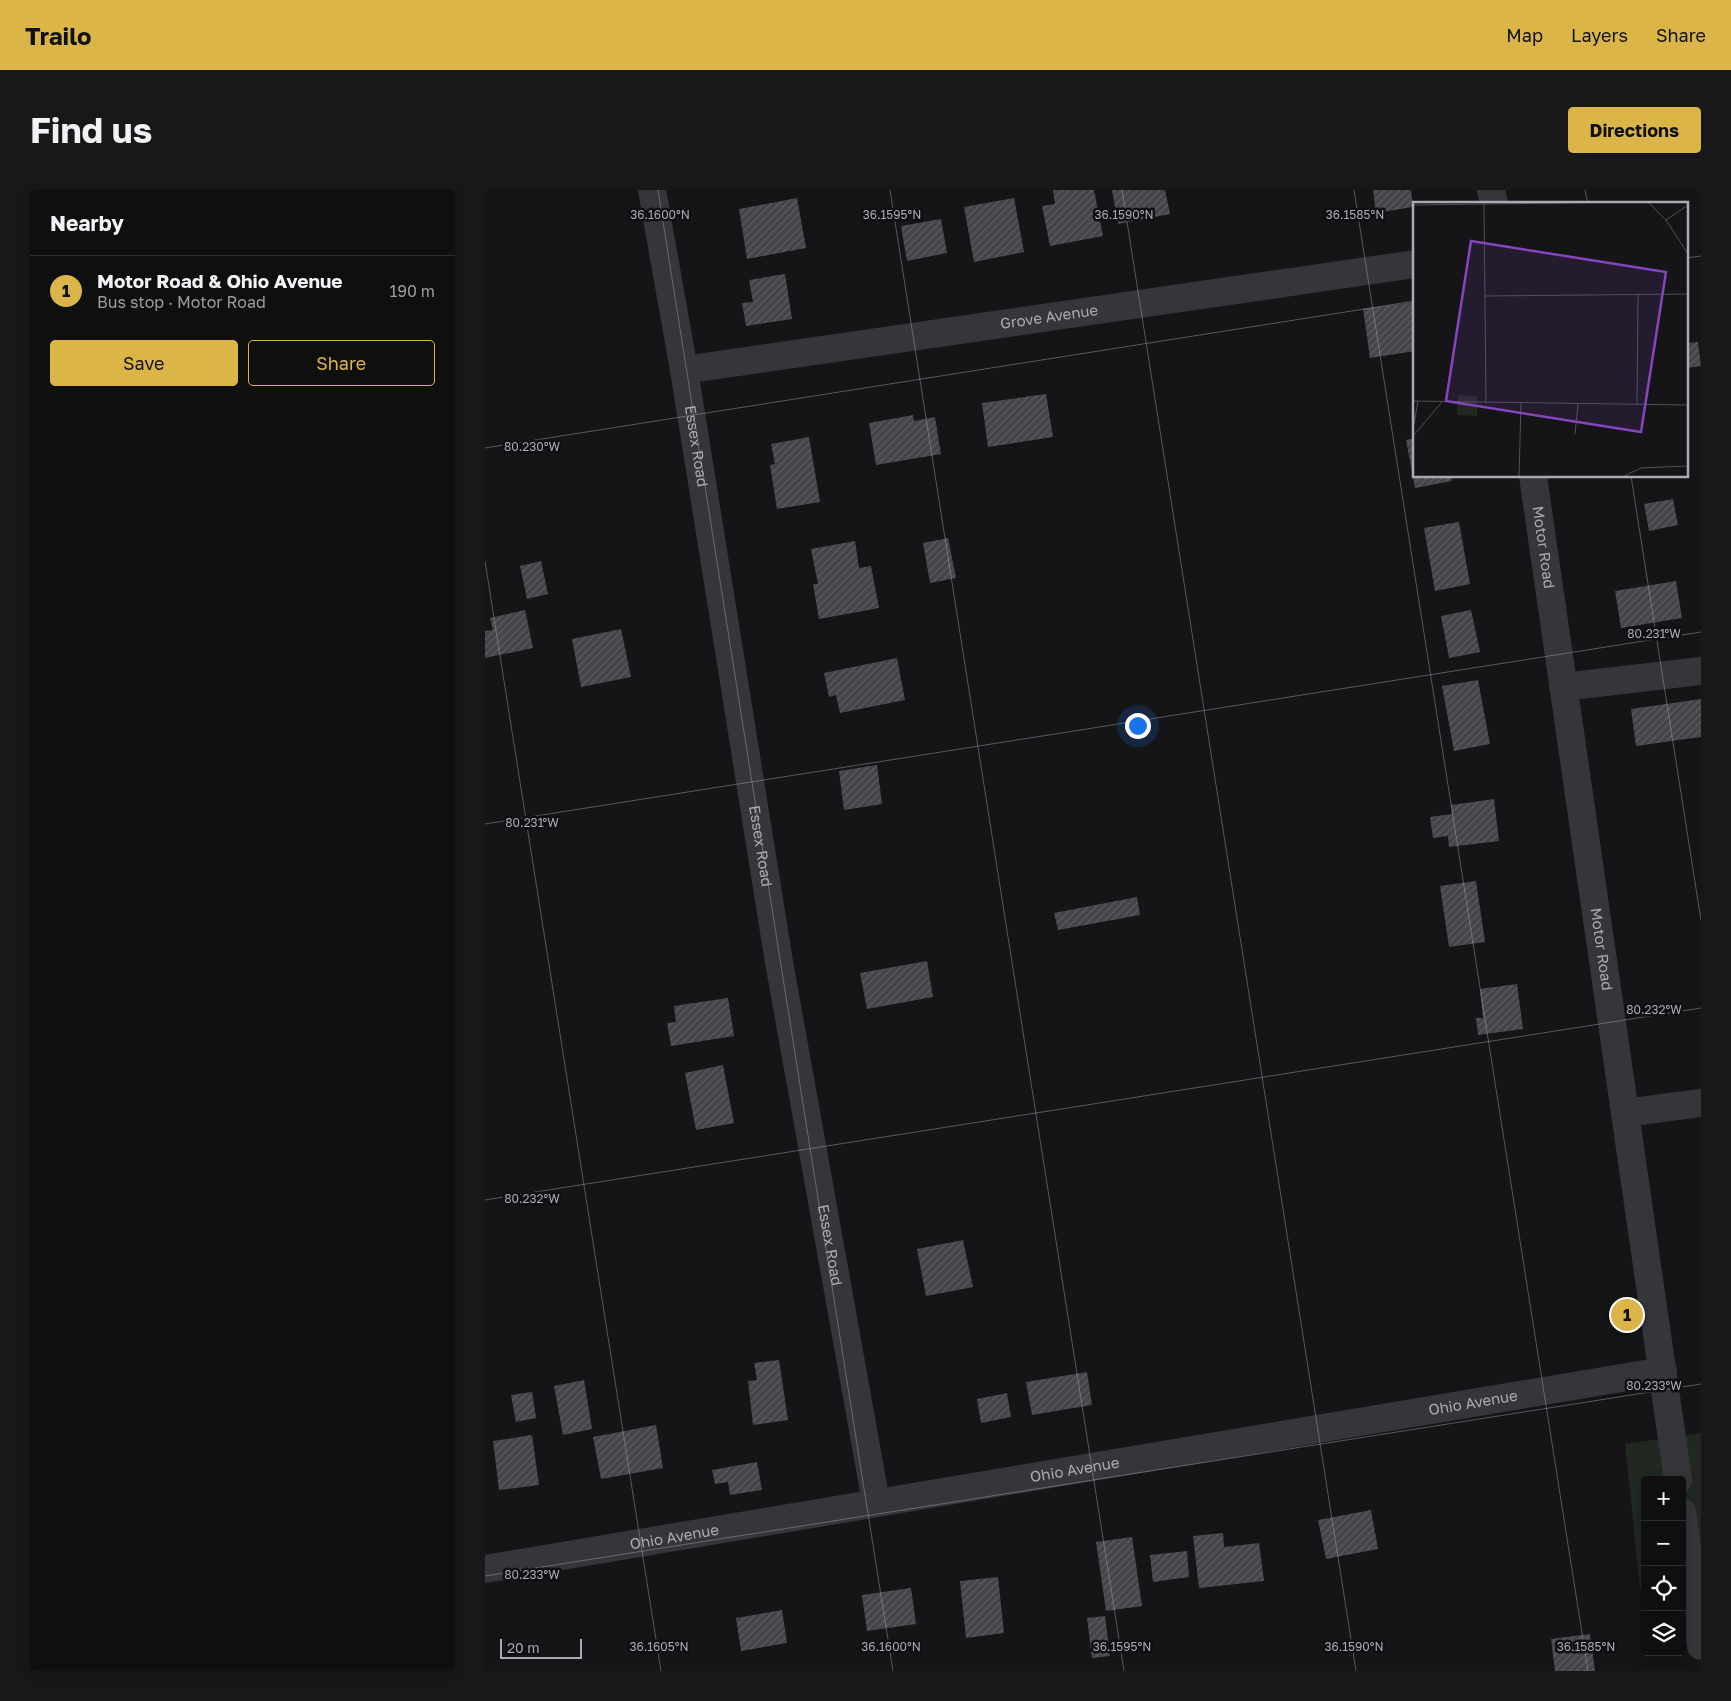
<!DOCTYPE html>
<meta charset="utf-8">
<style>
:root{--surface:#100f10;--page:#191819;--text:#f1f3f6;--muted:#9c9c9f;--line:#302f30;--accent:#dbb548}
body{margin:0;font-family:"Golos Text",sans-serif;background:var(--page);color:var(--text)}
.controls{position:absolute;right:15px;bottom:15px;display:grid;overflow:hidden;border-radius:5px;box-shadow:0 2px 12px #0003}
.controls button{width:45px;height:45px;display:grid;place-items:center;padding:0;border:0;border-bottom:1px solid var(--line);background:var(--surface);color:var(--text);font:25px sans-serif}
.scale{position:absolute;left:15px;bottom:12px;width:82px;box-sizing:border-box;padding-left:5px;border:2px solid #a8abb4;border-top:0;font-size:14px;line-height:18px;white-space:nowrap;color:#a8abb4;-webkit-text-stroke:4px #100f11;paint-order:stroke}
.you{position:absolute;left:652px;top:535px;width:18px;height:18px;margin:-12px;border:4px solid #fff;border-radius:50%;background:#1a73e8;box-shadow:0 0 0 8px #1a73e833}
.badge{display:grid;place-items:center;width:32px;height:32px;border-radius:50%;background:var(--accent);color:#111;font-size:16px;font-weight:700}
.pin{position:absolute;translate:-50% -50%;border:2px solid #fff;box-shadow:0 1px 5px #0006}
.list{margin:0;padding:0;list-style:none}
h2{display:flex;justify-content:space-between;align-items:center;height:65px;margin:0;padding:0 20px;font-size:21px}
h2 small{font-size:16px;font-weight:400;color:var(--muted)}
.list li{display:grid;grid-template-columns:32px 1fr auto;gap:15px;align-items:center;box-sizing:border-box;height:70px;padding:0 20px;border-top:1px solid var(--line)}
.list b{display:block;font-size:19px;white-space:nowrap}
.list p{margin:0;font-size:16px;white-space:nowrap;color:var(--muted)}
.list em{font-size:16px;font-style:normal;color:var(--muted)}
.actions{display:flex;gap:10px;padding:15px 20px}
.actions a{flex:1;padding:11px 0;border:1px solid var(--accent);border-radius:5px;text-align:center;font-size:18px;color:var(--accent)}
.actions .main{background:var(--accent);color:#111}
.icon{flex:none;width:28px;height:28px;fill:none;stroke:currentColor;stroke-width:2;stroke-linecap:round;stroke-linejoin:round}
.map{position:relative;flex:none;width:1216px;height:1481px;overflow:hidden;border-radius:5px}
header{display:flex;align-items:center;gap:30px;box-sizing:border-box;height:70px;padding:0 25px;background:var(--accent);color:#111}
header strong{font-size:24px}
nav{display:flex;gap:28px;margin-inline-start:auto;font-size:18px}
.intro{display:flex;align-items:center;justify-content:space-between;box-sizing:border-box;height:120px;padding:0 30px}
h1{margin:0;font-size:35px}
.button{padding:12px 22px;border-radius:5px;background:var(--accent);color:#111;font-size:18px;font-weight:700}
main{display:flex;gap:30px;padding:0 30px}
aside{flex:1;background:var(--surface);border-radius:5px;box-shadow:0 2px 12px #0003}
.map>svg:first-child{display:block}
.park{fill:#212822}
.building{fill:url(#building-hatch)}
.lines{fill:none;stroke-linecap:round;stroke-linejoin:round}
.minor{stroke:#36363a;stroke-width:28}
.ticks{fill:none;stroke:#a8abb4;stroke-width:1;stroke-opacity:0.45}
.labels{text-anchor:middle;stroke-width:5;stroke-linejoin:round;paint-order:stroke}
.street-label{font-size:15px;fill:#a8abb4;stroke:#100f11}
.inset-road{fill:none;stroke:#505055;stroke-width:1}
.view{fill:#8445bd;fill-opacity:0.15;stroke:#8445bd;stroke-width:2.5}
.inset-edge{fill:none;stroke:#a8abb4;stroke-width:2.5}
.ticks-label{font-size:12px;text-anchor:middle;fill:#a8abb4;stroke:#100f11;stroke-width:5;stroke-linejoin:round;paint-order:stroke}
</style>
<header>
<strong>Trailo</strong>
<nav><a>Map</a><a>Layers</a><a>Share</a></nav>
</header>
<div class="intro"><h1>Find us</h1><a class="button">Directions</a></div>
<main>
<aside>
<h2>Nearby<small></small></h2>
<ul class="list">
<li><span class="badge">1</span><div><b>Motor Road &amp; Ohio Avenue</b><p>Bus stop · Motor Road</p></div><em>190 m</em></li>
</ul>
<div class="actions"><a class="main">Save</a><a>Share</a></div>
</aside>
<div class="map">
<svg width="1216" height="1481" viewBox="0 0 1216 1481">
<defs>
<pattern id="building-hatch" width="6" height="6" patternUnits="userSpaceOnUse" patternTransform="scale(1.25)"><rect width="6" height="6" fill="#444548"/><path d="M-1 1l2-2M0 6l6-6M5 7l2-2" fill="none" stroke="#5c5d60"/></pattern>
</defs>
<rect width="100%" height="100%" fill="#151416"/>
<path class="park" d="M1216 1243V1392L1197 1394V1290H1160V1398L1155 1399 1140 1254Z"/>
<g class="building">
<path d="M568 0H609L618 46 565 56 557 16 570 14Z"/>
<path d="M627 0H680L685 24 633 34Z"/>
<path d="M888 0H926L928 17 891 23Z"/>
<path d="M312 8 321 58 262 69 254 19Z"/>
<path d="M529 8 539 62 489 72 479 17Z"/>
<path d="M456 29 462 63 422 71 416 36Z"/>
<path d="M300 84 307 129 261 136 257 113 268 112 264 90Z"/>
<path d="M930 112V161L885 168 878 119Z"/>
<path d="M1213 152 1216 176 1202 178V153Z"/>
<path d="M561 204 568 247 503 257 497 213Z"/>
<path d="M428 225 429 231 450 227 456 264 391 275 384 233Z"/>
<path d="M324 247 335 312 292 319 285 275 290 274 286 254Z"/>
<path d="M930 248V286H966L967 291 930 298 921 250Z"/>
<path d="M1188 309 1193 335 1164 341 1159 314Z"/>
<path d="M974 332 985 394 950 401 939 338Z"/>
<path d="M463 348 471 388 445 393 438 353Z"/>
<path d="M370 351 374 378 386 376 394 418 334 429 328 394H333L326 359Z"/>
<path d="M56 371 63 404 42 409 35 376Z"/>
<path d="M1191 391 1197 428 1136 438 1130 401Z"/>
<path d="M40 420 48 458 0 468V441L8 440 5 428Z"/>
<path d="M986 420 995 462 964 468 956 426Z"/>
<path d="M136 439 146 487 96 497 87 449Z"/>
<path d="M412 468 420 510 355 523 351 505 344 507 339 483Z"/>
<path d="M993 490 1005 554 969 561 957 496Z"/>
<path d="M1216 509V547L1151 556 1146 519Z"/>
<path d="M392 575 397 614 359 620 354 581Z"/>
<path d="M1009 609 1014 651 964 657 963 646 948 648 945 627 967 624 966 615Z"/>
<path d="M991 691 1000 752 964 757 955 696Z"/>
<path d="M652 707 655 725 573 740 569 723Z"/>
<path d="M442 771 448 807 382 819 375 783Z"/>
<path d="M1032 794 1038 839 993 845 991 828H998L995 799Z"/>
<path d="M243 808 249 846 186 856 182 833 191 832 189 816Z"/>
<path d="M238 875 249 933 211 940 200 883Z"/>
<path d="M478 1050 488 1097 441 1106 432 1059Z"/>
<path d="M294 1170 303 1230 268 1235 263 1191 272 1190 269 1173Z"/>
<path d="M602 1182 607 1215 547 1225 541 1192Z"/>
<path d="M99 1190 107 1239 78 1245 69 1196Z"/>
<path d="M47 1202 51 1228 31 1232 26 1205Z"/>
<path d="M522 1203 526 1227 496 1233 492 1209Z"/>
<path d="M171 1235 178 1278 116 1289 108 1247Z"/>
<path d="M47 1245 54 1295 14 1300 8 1251Z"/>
<path d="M272 1272 277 1300 245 1305 243 1292 230 1294 227 1280Z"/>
<path d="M886 1320 893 1359 841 1369 833 1330Z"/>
<path d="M738 1343 739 1357 774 1353 779 1391 714 1398 708 1346Z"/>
<path d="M647 1347 657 1416 621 1421 611 1352Z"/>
<path d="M702 1361 704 1387 668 1392 665 1365Z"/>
<path d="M513 1387 519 1443 481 1448 475 1391Z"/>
<path d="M426 1398 431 1434 382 1441 377 1405Z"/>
<path d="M297 1420 302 1453 256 1461 251 1428Z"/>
<path d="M620 1426 625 1466 607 1468 602 1428Z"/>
<path d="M1105 1444 1110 1481H1070L1066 1449Z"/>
</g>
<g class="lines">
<g class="minor">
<path id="s1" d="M167 0 199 180 294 772 391 1312"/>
<path d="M1006 0 1009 14"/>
<path id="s2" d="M199 180 930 74"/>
<path id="s3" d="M1048 286 1193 1290"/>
<path d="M1078 497 1216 481"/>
<path d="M1140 923 1216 913"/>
<path d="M1197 1322 1216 1456"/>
<path id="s4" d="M0 1379 1178 1181"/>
</g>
</g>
<path class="ticks" d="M173 0 408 1481M405 0 639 1481M637 0 871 1481M869 0 1103 1481M1100 0 1103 14M1202 68 1216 66M0 258 930 111M1146 286 1216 730M0 371 176 1481M0 634 1216 442M0 1010 1216 818M0 1386 1216 1194"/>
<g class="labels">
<g class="street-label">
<text dy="5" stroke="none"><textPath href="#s2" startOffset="369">Grove Avenue</textPath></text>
<text dy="5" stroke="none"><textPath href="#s1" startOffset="260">Essex Road</textPath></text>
<text dy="5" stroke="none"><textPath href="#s3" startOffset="72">Motor Road</textPath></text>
<text dy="5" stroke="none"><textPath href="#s1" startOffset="665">Essex Road</textPath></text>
<text dy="5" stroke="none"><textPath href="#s3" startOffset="478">Motor Road</textPath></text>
<text dy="5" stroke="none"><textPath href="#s1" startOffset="1070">Essex Road</textPath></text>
<text dy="5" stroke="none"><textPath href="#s4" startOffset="1002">Ohio Avenue</textPath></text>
<text dy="5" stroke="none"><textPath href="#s4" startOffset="598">Ohio Avenue</textPath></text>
<text dy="5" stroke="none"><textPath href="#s4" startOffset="192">Ohio Avenue</textPath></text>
</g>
</g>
<g transform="translate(928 12)">
<rect width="275" height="275" fill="#151416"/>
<path d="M45 193 64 194V214L44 213Z" fill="#212822"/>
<path class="inset-road" d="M235 0 253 18 275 52M71 2 73 201M0 3 226 0M253 18 275 3M72 94 275 92M0 199 275 203M224 203 225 93M0 228 5 199M162 232 165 202M0 234 29 200M106 275 108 201M209 275 228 266 275 264"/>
<path class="view" d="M58 39 253 70 228 230 33 199Z"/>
<rect width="275" height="275" class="inset-edge"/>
</g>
<g class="ticks-label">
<text x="175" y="29">36.1600°N</text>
<text x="407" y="29">36.1595°N</text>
<text x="639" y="29">36.1590°N</text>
<text x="870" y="29">36.1585°N</text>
<text x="47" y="261">80.230°W</text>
<text x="1169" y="448">80.231°W</text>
<text x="47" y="637">80.231°W</text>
<text x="1169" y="824">80.232°W</text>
<text x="47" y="1013">80.232°W</text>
<text x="1169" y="1200">80.233°W</text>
<text x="47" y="1389">80.233°W</text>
<text x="174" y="1461">36.1605°N</text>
<text x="406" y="1461">36.1600°N</text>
<text x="637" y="1461">36.1595°N</text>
<text x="869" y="1461">36.1590°N</text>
<text x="1101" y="1461">36.1585°N</text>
</g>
</svg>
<div class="controls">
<button>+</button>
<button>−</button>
<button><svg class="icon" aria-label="locate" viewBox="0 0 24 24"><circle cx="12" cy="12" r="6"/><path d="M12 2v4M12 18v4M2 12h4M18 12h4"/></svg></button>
<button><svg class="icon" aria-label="layers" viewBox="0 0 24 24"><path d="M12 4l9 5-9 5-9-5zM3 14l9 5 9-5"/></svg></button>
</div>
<div class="scale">20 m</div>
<div class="you"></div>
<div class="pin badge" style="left:1142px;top:1125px">1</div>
</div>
</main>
